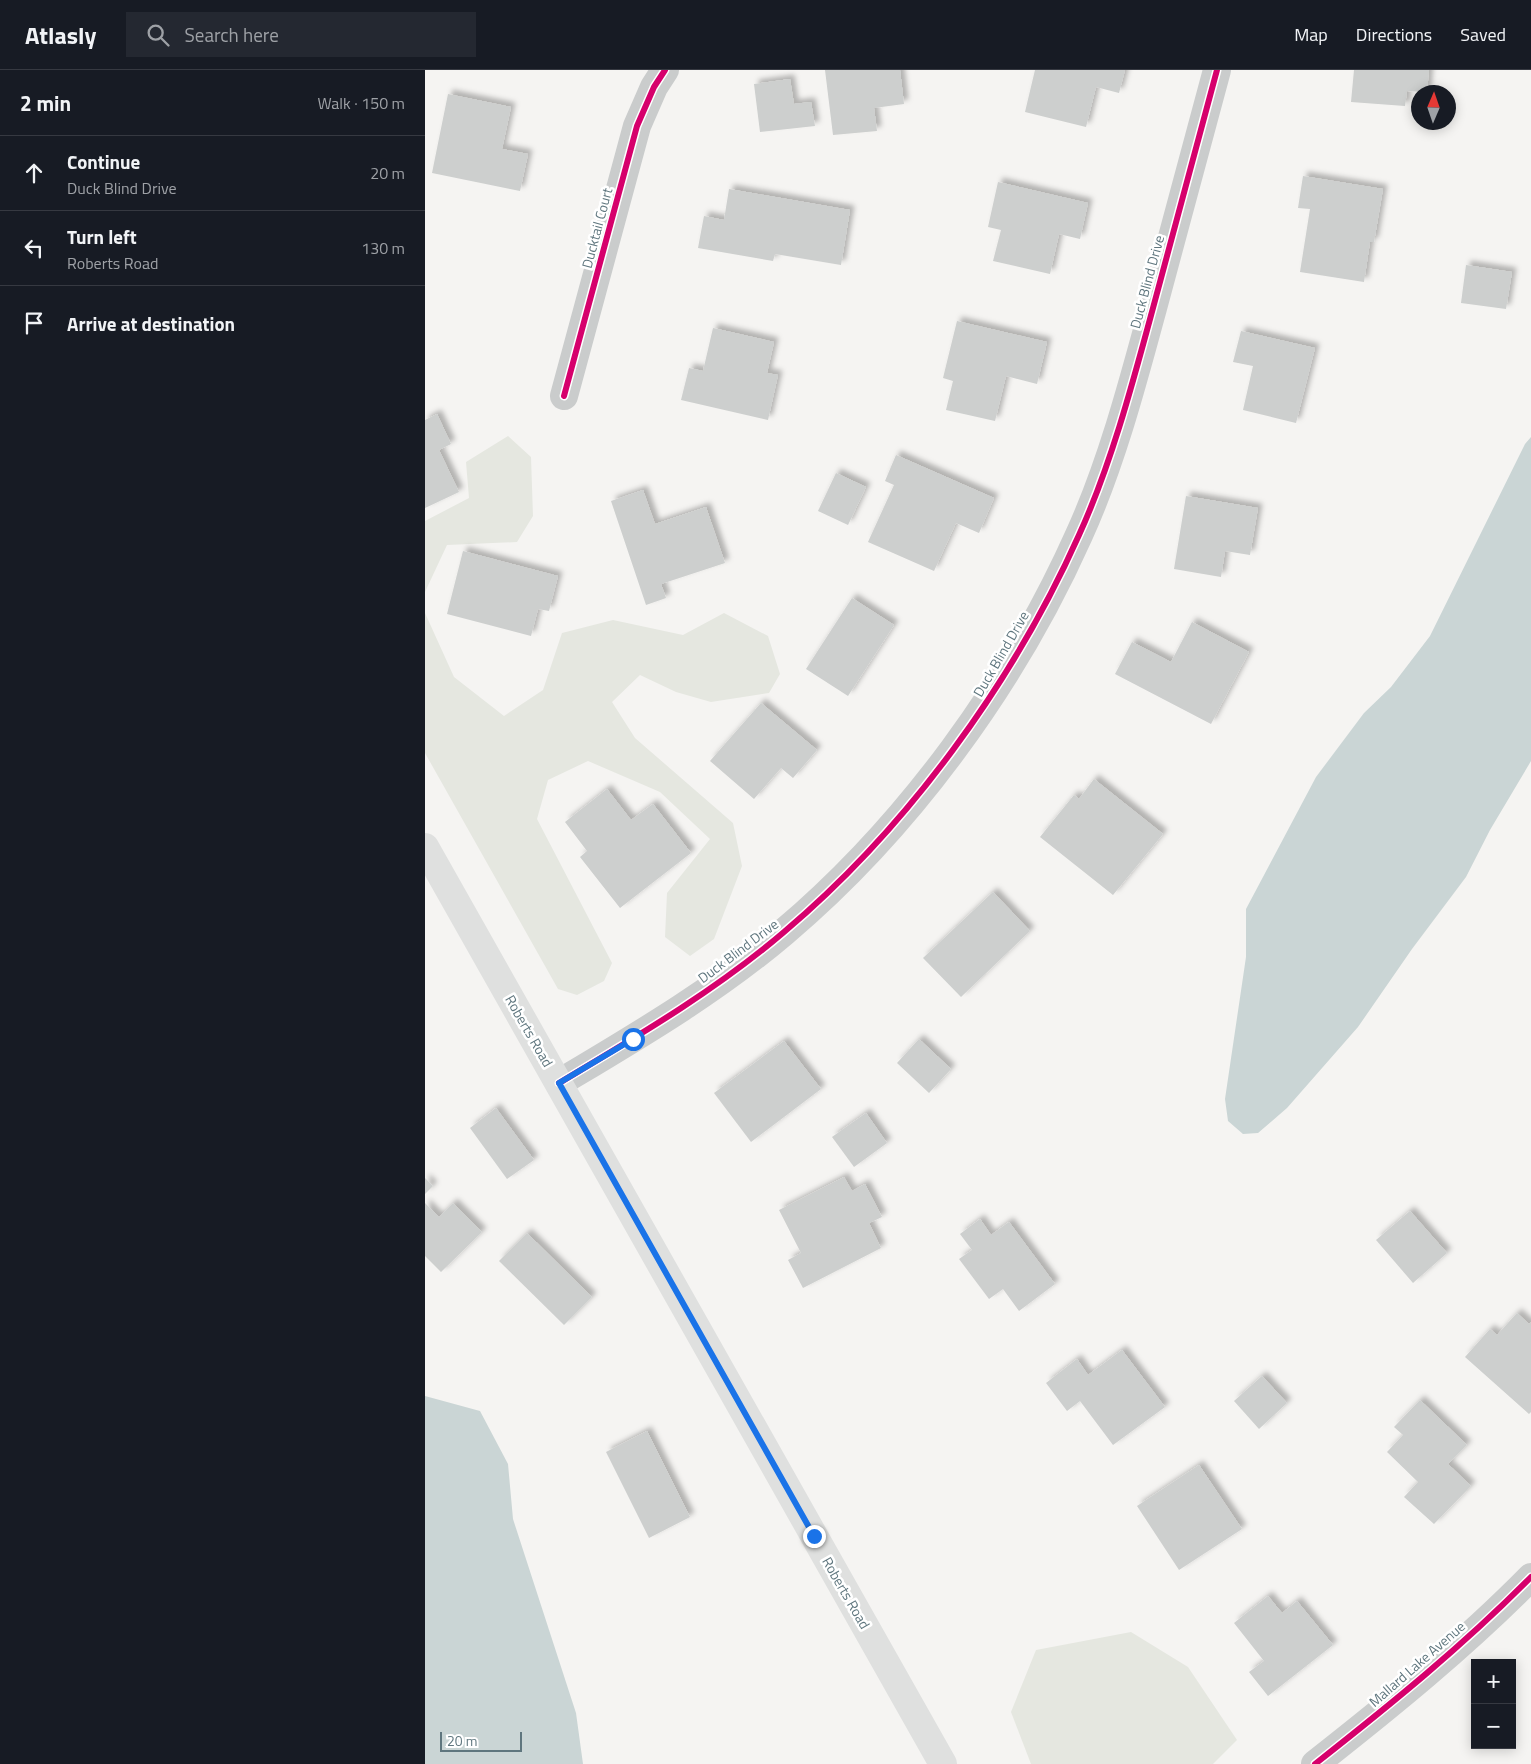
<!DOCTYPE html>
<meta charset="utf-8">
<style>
:root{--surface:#171b24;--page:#242831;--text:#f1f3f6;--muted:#9ea1a6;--line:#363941}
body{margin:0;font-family:"Titillium Web",sans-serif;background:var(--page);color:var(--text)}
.controls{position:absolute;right:15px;bottom:15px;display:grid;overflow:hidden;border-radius:0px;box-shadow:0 2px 12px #0003}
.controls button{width:45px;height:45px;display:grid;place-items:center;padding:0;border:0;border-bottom:1px solid var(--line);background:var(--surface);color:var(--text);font:25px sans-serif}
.compass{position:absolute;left:986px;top:15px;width:45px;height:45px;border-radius:50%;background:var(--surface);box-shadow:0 2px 12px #0003;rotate:2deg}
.scale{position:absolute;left:15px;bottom:12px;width:82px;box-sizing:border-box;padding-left:5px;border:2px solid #5f767e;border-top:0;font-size:14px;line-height:18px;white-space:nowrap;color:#5f767e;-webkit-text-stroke:4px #fff;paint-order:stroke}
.stop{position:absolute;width:15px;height:15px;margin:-11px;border:4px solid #1a73e8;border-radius:50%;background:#fff}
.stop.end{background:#1a73e8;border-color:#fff;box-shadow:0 1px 5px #0008}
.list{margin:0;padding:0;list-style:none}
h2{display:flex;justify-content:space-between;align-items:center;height:65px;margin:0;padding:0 20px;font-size:21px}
h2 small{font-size:16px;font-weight:400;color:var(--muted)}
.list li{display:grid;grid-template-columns:32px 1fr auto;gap:15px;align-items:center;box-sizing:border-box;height:75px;padding:0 20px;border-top:1px solid var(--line)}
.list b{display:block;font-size:19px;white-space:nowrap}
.list p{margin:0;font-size:16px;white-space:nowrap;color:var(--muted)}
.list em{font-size:16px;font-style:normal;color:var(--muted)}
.icon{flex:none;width:28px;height:28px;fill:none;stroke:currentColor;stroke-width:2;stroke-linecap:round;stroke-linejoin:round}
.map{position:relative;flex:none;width:1106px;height:1694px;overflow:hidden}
header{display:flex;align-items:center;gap:30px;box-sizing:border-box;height:70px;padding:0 25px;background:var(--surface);border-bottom:1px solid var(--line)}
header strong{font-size:24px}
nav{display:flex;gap:28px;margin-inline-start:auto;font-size:18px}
.search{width:350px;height:45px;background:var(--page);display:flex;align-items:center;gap:12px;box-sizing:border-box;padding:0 18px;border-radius:0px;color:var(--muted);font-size:19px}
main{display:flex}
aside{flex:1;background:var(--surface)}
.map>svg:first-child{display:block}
.green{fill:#e5e7e0}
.water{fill:#cad5d5}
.building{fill:#cdcfce;filter:url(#shadow)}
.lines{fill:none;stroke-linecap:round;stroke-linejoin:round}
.minor{stroke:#cacccc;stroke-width:28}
.primary{stroke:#dfe0df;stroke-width:28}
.cycleway-casing{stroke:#fff;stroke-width:9}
.cycleway{stroke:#d6006c;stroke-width:6}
.route{stroke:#1a73e8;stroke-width:6}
.labels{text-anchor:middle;stroke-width:5;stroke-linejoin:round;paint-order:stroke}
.street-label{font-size:14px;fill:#5f767e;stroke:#fff}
</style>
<header>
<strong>Atlasly</strong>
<div class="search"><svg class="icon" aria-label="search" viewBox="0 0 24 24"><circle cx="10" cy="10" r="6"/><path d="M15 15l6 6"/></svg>Search here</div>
<nav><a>Map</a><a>Directions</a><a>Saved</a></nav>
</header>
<main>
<aside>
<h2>2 min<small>Walk · 150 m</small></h2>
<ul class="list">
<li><svg class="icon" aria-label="ahead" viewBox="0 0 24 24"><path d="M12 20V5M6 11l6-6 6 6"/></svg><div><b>Continue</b><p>Duck Blind Drive</p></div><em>20 m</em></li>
<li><svg class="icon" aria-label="left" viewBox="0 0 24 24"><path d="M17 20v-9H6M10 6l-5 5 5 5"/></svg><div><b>Turn left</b><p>Roberts Road</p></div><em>130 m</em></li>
<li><svg class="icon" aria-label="arrive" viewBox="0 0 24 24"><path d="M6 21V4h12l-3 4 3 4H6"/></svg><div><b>Arrive at destination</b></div></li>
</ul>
</aside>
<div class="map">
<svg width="1106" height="1694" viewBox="0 0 1106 1694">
<defs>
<filter id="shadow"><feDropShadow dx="4.5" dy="-4.5" stdDeviation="2.5" flood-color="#0004"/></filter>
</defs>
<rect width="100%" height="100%" fill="#f5f4f2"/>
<g class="green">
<path d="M83 366 106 387 108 446 92 472 22 475 0 522V451L44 428 41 392Z"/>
<path d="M0 543 29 607 79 646 118 620 137 563 188 550 258 565 299 543 343 566 355 604 344 623 286 632 251 622 215 605 187 632 210 668 308 753 317 796 289 869 265 886 240 867 242 823 285 769 235 722 163 691 123 710 112 749 187 893 179 911 152 925 133 919 0 683Z"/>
<path d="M706 1562 763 1597 812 1670 788 1694H606L586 1642 611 1580Z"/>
</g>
<g class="water">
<path d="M1106 367V691L1065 760 1041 807 987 879 933 957 862 1038 833 1063 818 1064 803 1051 800 1029 821 887V839L891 707 939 643 966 617 1005 566 1100 374Z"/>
<path d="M0 1326 55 1341 83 1394 88 1449 151 1643 158 1694H0Z"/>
</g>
<g class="building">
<path d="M400 0H475L479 34 449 38 452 61 408 65Z"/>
<path d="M610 0H700L694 23 671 17 661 57 600 42Z"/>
<path d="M929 0H1004L1002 22 982 21 980 36 926 32Z"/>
<path d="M365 9 369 34 386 32 390 56 335 62 329 14Z"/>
<path d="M23 24 86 37 77 79 103 84 95 121 7 103Z"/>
<path d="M878 106 958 119 949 172H945L939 212 875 202 885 139 873 138Z"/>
<path d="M573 112 663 133 655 169 634 164 625 204 568 191 576 160 563 157Z"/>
<path d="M304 119 425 140 416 195 350 184 348 191 273 178 279 146 299 150Z"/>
<path d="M1041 195 1087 202 1081 239 1036 233Z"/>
<path d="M532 251 622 272 612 314 581 306 570 351 521 340 528 311 518 308Z"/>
<path d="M288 258 349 272 342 303 353 305 343 350 256 330 264 298 278 301Z"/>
<path d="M816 261 890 278 871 353 818 340 828 296 808 292Z"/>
<path d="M12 344 26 374 14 380 34 422 0 438V350Z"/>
<path d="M471 385 569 428 554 463 531 453 509 501 443 472 469 415 460 411Z"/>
<path d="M411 403 441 417 423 455 393 441Z"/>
<path d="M218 420 230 454 281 437 300 493 236 514 241 528 221 535 186 431Z"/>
<path d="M761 426 833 438 825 485 800 481 796 507 749 499Z"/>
<path d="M38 481 133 506 124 541 113 539 106 566 22 544Z"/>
<path d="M427 528 469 555 423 626 381 599Z"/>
<path d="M767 552 824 582 786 654 690 604 707 572 746 592Z"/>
<path d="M336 633 392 680 368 708 356 698 329 729 285 691Z"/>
<path d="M669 709 738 764 688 825 615 767 649 725 654 729Z"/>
<path d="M182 719 206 750 228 734 266 783 195 838 155 787 162 781 140 752Z"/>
<path d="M568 822 605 861 536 927 498 888Z"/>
<path d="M494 969 526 999 504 1023 472 993Z"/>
<path d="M359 971 396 1019 326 1072 289 1023Z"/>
<path d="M71 1038 109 1090 82 1109 45 1058Z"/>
<path d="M441 1043 462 1073 429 1097 407 1067Z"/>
<path d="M419 1107 427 1121 440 1114 457 1147 444 1153 456 1178 378 1218 363 1190 376 1183 354 1140Z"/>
<path d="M0 1108 8 1116 0 1124Z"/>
<path d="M0 1133 14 1147 28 1133 57 1162 16 1202 0 1186Z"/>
<path d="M985 1141 1022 1183 988 1213 951 1170Z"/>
<path d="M555 1149 566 1165 584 1152 630 1214 594 1241 578 1219 564 1229 534 1189 547 1180 535 1164Z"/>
<path d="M102 1163 167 1227 139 1255 74 1191Z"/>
<path d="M1092 1243 1104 1254 1106 1252V1342L1104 1344 1040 1287 1065 1259 1072 1265Z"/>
<path d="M697 1280 740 1337 688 1375 655 1331 642 1341 621 1313 652 1289 663 1305Z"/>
<path d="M837 1306 862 1333 834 1359 809 1331Z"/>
<path d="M995 1330 1042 1375 1023 1394 1046 1416 1009 1454 979 1427 993 1412 962 1382 978 1365 969 1357Z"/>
<path d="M222 1361 265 1447 224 1468 181 1382Z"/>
<path d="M774 1395 817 1459 754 1500 712 1436Z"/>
<path d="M843 1526 857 1543 872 1531 908 1575 843 1626 824 1602 839 1591 809 1553Z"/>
</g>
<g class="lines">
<g class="minor">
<path d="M139 326 212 56 229 17 240 0"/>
<path d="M134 1013C211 967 290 921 359 862 482 758 588 613 654 465 686 395 708 312 728 238 750 158 771 79 792 0"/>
<path d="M890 1694C965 1635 1039 1575 1106 1507"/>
</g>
<path class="primary" d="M0 777 518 1694"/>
<defs>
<g id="cycleway">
<path d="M139 326 212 56 229 17 240 0"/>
<path d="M134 1013C211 967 290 921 359 862 482 758 588 613 654 465 686 395 708 312 728 238 750 158 771 79 792 0"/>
<path d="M890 1694C965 1635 1039 1575 1106 1507"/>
</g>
</defs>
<use href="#cycleway" class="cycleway-casing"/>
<use href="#cycleway" class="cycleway"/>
</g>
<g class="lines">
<path class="route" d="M208 969 134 1013 389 1466"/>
</g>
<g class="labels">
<g class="street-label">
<text transform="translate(172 158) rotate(-75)" y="5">Ducktail Court</text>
<text transform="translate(722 212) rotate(-75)" y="5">Duck Blind Drive</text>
<text transform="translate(576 584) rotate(-60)" y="5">Duck Blind Drive</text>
<text transform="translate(313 881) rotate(-37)" y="5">Duck Blind Drive</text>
<text transform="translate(104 961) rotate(60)" y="5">Roberts Road</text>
<text transform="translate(421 1523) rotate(60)" y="5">Roberts Road</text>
<text transform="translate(992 1594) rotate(-41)" y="5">Mallard Lake Avenue</text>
</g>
</g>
</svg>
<div class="controls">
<button>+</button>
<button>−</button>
</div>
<svg class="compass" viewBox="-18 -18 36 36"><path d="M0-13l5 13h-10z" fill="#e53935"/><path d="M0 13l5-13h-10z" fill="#9ea1a6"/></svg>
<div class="scale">20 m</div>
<div class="stop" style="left:208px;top:969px"></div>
<div class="stop end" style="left:389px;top:1466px"></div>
</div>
</main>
